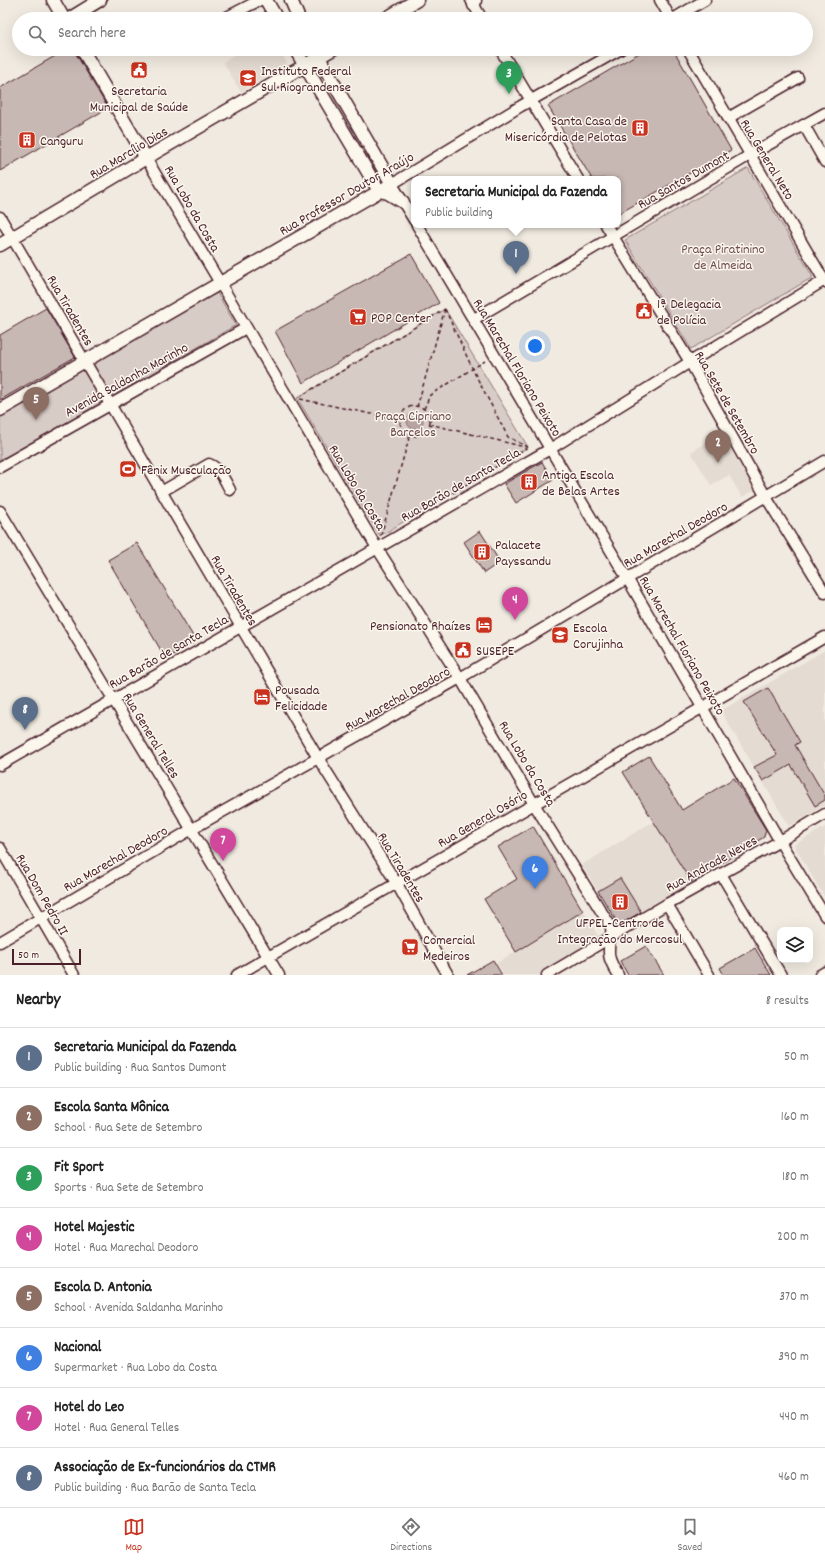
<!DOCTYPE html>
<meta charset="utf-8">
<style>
:root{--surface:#fff;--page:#f2f2f2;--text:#222;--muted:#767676;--line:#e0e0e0;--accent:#c8321e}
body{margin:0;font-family:Dekko,sans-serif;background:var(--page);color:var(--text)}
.controls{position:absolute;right:12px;bottom:12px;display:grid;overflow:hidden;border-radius:8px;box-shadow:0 4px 16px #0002}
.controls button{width:36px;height:36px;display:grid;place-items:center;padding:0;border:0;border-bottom:1px solid var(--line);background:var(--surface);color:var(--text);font:20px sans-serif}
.scale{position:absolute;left:12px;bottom:10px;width:69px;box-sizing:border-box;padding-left:4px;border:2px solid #4a1f2b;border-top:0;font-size:11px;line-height:14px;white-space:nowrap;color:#4a1f2b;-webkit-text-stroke:3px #fbf7ec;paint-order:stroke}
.you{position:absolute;left:535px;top:346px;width:14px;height:14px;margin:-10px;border:3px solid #fff;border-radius:50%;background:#1a73e8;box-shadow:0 0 0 6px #1a73e833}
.badge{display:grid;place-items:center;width:26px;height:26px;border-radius:50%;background:var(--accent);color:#fff;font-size:13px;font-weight:700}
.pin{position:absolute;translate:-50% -33px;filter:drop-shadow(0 1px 2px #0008)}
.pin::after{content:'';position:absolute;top:21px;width:14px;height:12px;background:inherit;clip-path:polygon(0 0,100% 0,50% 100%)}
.popup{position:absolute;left:411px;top:176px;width:210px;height:52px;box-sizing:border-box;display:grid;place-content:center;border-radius:8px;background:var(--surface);filter:drop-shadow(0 1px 3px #0005);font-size:13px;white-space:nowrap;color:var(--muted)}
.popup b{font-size:15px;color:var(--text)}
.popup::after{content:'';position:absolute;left:50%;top:100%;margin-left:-8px;border:8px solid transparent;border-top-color:var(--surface)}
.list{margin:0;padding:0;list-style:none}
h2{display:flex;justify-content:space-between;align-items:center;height:52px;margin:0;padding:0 16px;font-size:17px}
h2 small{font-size:13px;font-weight:400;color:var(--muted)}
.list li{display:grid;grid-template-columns:26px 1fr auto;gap:12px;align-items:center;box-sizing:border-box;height:60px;padding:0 16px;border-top:1px solid var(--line)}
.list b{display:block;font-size:15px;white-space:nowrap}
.list p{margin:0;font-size:13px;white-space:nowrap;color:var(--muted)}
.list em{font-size:13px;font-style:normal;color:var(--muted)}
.icon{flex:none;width:22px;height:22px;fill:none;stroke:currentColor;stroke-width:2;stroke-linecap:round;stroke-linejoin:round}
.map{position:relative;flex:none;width:825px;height:975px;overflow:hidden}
.search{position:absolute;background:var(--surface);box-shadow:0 4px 16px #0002;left:12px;right:12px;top:12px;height:44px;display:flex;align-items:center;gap:10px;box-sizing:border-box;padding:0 14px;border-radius:22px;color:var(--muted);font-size:15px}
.sheet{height:532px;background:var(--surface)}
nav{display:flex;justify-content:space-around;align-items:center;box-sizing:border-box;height:56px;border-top:1px solid var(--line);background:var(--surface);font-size:11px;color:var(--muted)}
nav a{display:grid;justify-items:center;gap:2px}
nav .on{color:var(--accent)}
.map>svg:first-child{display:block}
.built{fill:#e4dbd2}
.green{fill:#d8ccc6;stroke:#917678}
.water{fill:#b8a4a2;stroke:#8c6f72}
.building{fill:#c8b8b3;stroke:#4a1f2b}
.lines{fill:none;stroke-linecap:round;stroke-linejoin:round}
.minor-casing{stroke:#4a1f2b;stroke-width:13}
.major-casing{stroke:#4a1f2b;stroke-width:15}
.path{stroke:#4a1f2b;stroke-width:1.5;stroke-dasharray:4 3;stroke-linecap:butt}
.minor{stroke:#fbf7ec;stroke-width:10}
.major{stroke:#fbf7ec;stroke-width:12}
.labels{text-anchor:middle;stroke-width:3;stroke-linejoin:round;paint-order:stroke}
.poi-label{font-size:14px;fill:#4a1f2b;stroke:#fbf7ec;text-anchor:start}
.street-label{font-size:14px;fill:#4a1f2b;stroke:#fbf7ec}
.park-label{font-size:14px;fill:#6e4a52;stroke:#fbf7ec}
</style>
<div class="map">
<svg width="825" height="975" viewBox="0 0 825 975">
<rect width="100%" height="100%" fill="#f0eae0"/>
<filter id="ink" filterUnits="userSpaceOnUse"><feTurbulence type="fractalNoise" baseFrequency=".025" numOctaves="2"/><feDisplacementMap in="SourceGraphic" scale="8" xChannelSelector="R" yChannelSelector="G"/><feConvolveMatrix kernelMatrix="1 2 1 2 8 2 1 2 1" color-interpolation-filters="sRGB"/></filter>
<g filter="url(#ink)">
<g class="built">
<path d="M244 49H278L287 63 241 92 223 62Z"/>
<path d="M721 434 755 490 742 497 729 475 711 485 691 452Z"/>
<path d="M825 650V805L789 826 721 711Z"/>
<path d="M654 821 691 882 641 912 620 878 598 891 582 865Z"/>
<path d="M825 827V898L794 845Z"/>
<path d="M583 911 600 939 539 975H504L497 963Z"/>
</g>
<g class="green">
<path d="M748 168 813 277 691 349 625 240Z"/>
<path d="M217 293 236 325 110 398 91 363Z"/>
<path d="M445 309 528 447 380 536 297 398Z"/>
<path d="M82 368 102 402 0 462V415Z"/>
</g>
<circle class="water" cx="415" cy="421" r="8"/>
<g class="building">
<path d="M67 49H73L108 108 0 171V88Z"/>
<path d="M646 49H673L731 150 618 214V179H592L548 106Z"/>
<path d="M411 254 439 303 303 383 275 331Z"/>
<path d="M46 308 75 357 0 400V335Z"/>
<path d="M542 462 553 480 516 503 504 484Z"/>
<path d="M480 531 500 562 484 573 464 542Z"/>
<path d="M137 543 196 641 166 659 108 560Z"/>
<path d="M768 688 800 742 795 745 825 796V800L815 806 791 765 763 781 754 767 777 755 744 702Z"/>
<path d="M649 756 682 810 734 778 766 830 764 837 691 882 623 772Z"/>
<path d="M533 826 583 911 516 952 484 899 517 879 498 847Z"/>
<path d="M620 878 641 912 619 925 598 891Z"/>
<path d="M646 946 664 975H628L620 961Z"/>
<path d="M755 948 771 975H724L720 968Z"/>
<path d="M493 960 502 975H467Z"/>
</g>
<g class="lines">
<defs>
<g id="minor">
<path d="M471 0 482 19"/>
<path d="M660 0 671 19"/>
<path d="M223 19 260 0"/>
<path d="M673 19 705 0"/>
<path d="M500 49 578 179"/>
<path d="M688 49 825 282"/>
<path d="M728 118 798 78"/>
<path d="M804 125 825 162"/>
<path d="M146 158 377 548 460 678 534 804 611 927C612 932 611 936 610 940 607 957 610 961 618 975"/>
<path d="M0 217 318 758 397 884 448 975"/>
<path d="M414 220 392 184 521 106 621 49"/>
<path d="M417 225 627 578 785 850 825 916"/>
<path d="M606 225 690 362 766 497 825 593"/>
<path d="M474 319 750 155 825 113"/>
<path d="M0 467 246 328"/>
<path d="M161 492 209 464C220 468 225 481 230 490"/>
<path d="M0 511 279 975"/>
<path d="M0 765 550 449 690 362 825 280"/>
<path d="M0 848 74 975"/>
<path d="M721 874 781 975"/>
<path d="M667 904 709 975"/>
<path d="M0 942 192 829 460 678 825 461"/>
<path d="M237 975 825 637"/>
<path d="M547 975 667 904 780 841 825 814"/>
<path d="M820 975 825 972"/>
</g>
<g id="major">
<path d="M53 0 64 19"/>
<path d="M266 0 277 19"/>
<path d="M291 0 299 19"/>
<path d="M474 5 475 0"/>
<path d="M69 19 100 0"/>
<path d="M385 19 417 0"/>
<path d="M82 49 146 158"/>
<path d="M295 49 379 191"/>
<path d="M379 191 388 193 403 202"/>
<path d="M0 245 146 158 333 49"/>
<path d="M0 410 392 184 314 49"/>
</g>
</defs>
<use href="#minor" class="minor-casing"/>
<use href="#major" class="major-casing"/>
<g class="path">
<path d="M445 309 474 372 508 437 528 447"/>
<path d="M299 397 445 309"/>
<path d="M300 399 400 420"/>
<circle cx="415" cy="421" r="15"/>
<path d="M417 407 445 309"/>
<path d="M424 409 430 395 485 361"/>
<path d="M429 424 525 447"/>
<path d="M453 493 528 447"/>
<path d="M381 535 410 435"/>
</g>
<use href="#minor" class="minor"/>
<use href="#major" class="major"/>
</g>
</g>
<defs>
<symbol id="civic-square" viewBox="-11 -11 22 22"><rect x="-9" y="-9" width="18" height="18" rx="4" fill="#c8321e" stroke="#fbf7ec"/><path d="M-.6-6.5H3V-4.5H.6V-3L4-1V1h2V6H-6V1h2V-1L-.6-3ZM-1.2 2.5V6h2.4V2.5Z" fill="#fff"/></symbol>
<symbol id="university-square" viewBox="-11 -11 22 22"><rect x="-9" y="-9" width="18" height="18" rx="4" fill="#c8321e" stroke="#fbf7ec"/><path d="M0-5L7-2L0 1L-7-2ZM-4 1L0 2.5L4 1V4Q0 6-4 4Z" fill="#fff"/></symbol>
<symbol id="building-square" viewBox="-11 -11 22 22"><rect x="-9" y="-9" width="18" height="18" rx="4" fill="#c8321e" stroke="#fbf7ec"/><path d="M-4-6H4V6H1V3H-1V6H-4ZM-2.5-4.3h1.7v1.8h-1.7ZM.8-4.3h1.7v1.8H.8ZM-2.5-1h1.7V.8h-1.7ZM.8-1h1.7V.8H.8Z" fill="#fff"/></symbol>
<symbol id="supermarket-square" viewBox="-11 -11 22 22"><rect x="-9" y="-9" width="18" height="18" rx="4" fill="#c8321e" stroke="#fbf7ec"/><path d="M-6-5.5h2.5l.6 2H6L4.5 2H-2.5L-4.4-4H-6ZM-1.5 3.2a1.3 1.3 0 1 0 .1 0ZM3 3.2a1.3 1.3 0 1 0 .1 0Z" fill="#fff"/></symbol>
<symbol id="stadium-square" viewBox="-11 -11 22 22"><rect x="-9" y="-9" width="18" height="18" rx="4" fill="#c8321e" stroke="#fbf7ec"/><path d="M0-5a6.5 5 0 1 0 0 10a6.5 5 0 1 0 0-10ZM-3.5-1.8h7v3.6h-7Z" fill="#fff"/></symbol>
<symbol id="hotel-square" viewBox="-11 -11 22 22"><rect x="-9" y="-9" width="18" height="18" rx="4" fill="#c8321e" stroke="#fbf7ec"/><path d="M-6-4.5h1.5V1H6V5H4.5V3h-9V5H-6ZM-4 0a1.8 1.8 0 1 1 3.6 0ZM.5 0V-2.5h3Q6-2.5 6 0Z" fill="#fff"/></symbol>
<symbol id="school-square" viewBox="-11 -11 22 22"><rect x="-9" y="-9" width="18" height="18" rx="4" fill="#c8321e" stroke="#fbf7ec"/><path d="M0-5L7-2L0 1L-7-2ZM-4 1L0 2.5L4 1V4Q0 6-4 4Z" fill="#fff"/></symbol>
</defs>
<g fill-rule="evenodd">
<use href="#civic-square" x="129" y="60" width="20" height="20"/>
<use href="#university-square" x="238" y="68" width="20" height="20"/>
<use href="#building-square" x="630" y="118" width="20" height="20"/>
<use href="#building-square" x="17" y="130" width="20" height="20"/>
<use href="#civic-square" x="634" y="301" width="20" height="20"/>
<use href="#supermarket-square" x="348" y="307" width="20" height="20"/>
<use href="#stadium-square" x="118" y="459" width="20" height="20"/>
<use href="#building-square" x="519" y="472" width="20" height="20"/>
<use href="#building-square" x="472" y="542" width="20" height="20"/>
<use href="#hotel-square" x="474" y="615" width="20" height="20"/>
<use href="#school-square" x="550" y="625" width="20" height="20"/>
<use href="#civic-square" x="453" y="640" width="20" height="20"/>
<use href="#hotel-square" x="252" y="687" width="20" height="20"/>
<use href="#building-square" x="610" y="892" width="20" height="20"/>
<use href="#supermarket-square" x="400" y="937" width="20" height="20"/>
</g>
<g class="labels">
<g class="poi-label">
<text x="261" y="75">Instituto Federal<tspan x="261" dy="16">Sul Riograndense</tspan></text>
<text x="139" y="95" text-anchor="middle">Secretaria<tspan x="139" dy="16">Municipal de Saúde</tspan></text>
<text x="627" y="125" text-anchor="end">Santa Casa de<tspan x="627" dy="16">Misericórdia de Pelotas</tspan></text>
<text x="40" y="145">Canguru</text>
<text x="657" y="308">1ª Delegacia<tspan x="657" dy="16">de Polícia</tspan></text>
<text x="371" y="322">POP Center</text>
<text x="141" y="474">Fênix Musculação</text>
<text x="542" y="479">Antiga Escola<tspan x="542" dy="16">de Belas Artes</tspan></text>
<text x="495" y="549">Palacete<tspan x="495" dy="16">Payssandu</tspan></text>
<text x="471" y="630" text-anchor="end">Pensionato Rhaízes</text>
<text x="573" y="632">Escola<tspan x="573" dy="16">Corujinha</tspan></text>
<text x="476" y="655">SUSEPE</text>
<text x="275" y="694">Pousada<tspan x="275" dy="16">Felicidade</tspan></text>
<text x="620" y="927" text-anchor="middle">UFPEL-Centro de<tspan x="620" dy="16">Integração do Mercosul</tspan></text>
<text x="423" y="944">Comercial<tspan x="423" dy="16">Medeiros</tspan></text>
</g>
<g class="street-label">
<text transform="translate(128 152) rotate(-31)" y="5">Rua Marcílio Dias</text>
<text transform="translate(768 159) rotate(59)" y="5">Rua General Neto</text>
<text transform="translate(683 179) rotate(-30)" y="5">Rua Santos Dumont</text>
<text transform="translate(346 193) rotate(-30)" y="5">Rua Professor Doutor Araújo</text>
<text transform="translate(193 208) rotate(60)" y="5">Rua Lobo da Costa</text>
<text transform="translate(71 310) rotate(60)" y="5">Rua Tiradentes</text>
<text transform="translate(518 367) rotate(59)" y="5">Rua Marechal Floriano Peixoto</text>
<text transform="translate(126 379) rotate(-29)" y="5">Avenida Saldanha Marinho</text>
<text transform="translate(728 402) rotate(60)" y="5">Rua Sete de Setembro</text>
<text transform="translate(460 484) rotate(-30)" y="5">Rua Barão de Santa Tecla</text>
<text transform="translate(358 487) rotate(59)" y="5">Rua Lobo da Costa</text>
<text transform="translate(675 534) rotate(-30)" y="5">Rua Marechal Deodoro</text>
<text transform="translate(235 590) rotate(60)" y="5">Rua Tiradentes</text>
<text transform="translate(683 645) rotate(60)" y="5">Rua Marechal Floriano Peixoto</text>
<text transform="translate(168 651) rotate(-30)" y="5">Rua Barão de Santa Tecla</text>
<text transform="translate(397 698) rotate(-29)" y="5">Rua Marechal Deodoro</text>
<text transform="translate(152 735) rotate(59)" y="5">Rua General Telles</text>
<text transform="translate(528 763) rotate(59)" y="5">Rua Lobo da Costa</text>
<text transform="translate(482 818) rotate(-30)" y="5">Rua General Osório</text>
<text transform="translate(115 858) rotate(-30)" y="5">Rua Marechal Deodoro</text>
<text transform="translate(711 863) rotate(-29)" y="5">Rua Andrade Neves</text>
<text transform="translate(402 867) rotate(59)" y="5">Rua Tiradentes</text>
<text transform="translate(43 894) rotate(60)" y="5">Rua Dom Pedro II</text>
</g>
<g class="park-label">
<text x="723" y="253">Praça Piratinino<tspan x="723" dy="16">de Almeida</tspan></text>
<text x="413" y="420">Praça Cipriano<tspan x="413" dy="16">Barcelos</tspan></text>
</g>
</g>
</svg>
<div class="controls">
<button><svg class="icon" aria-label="layers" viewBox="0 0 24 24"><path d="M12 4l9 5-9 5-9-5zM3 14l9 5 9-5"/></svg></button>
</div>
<div class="scale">50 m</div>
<div class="you"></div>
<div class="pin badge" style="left:516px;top:274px;background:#5c6f8a">1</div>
<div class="popup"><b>Secretaria Municipal da Fazenda</b>Public building</div>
<div class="pin badge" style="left:718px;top:463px;background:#8d6e63">2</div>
<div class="pin badge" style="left:509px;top:94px;background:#2e9e5b">3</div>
<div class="pin badge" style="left:515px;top:620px;background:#d1479c">4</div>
<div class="pin badge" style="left:36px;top:420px;background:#8d6e63">5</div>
<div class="pin badge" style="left:535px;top:889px;background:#3f7fe0">6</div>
<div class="pin badge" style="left:223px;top:861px;background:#d1479c">7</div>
<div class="pin badge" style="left:25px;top:730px;background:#5c6f8a">8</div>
<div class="search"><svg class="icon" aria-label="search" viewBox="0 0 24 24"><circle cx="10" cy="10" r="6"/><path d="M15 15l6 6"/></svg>Search here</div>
</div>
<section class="sheet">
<h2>Nearby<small>8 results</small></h2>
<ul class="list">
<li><span class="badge" style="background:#5c6f8a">1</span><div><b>Secretaria Municipal da Fazenda</b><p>Public building · Rua Santos Dumont</p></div><em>50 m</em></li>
<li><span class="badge" style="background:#8d6e63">2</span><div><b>Escola Santa Mônica</b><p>School · Rua Sete de Setembro</p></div><em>160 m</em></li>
<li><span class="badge" style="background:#2e9e5b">3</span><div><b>Fit Sport</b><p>Sports · Rua Sete de Setembro</p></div><em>180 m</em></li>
<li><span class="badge" style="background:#d1479c">4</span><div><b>Hotel Majestic</b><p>Hotel · Rua Marechal Deodoro</p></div><em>200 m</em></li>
<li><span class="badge" style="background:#8d6e63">5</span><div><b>Escola D. Antonia</b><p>School · Avenida Saldanha Marinho</p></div><em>370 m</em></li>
<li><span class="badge" style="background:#3f7fe0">6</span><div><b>Nacional</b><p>Supermarket · Rua Lobo da Costa</p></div><em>390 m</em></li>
<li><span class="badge" style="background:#d1479c">7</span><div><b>Hotel do Leo</b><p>Hotel · Rua General Telles</p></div><em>440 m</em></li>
<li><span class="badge" style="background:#5c6f8a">8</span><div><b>Associação de Ex-funcionários da CTMR</b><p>Public building · Rua Barão de Santa Tecla</p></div><em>460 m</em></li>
</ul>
</section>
<nav>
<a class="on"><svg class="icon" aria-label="map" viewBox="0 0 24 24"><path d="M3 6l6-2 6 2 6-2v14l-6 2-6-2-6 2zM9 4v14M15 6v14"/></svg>Map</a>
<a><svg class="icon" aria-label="directions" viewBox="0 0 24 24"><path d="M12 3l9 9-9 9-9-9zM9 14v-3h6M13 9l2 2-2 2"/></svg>Directions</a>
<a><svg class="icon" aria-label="saved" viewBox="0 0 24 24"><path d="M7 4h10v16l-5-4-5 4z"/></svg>Saved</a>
</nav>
